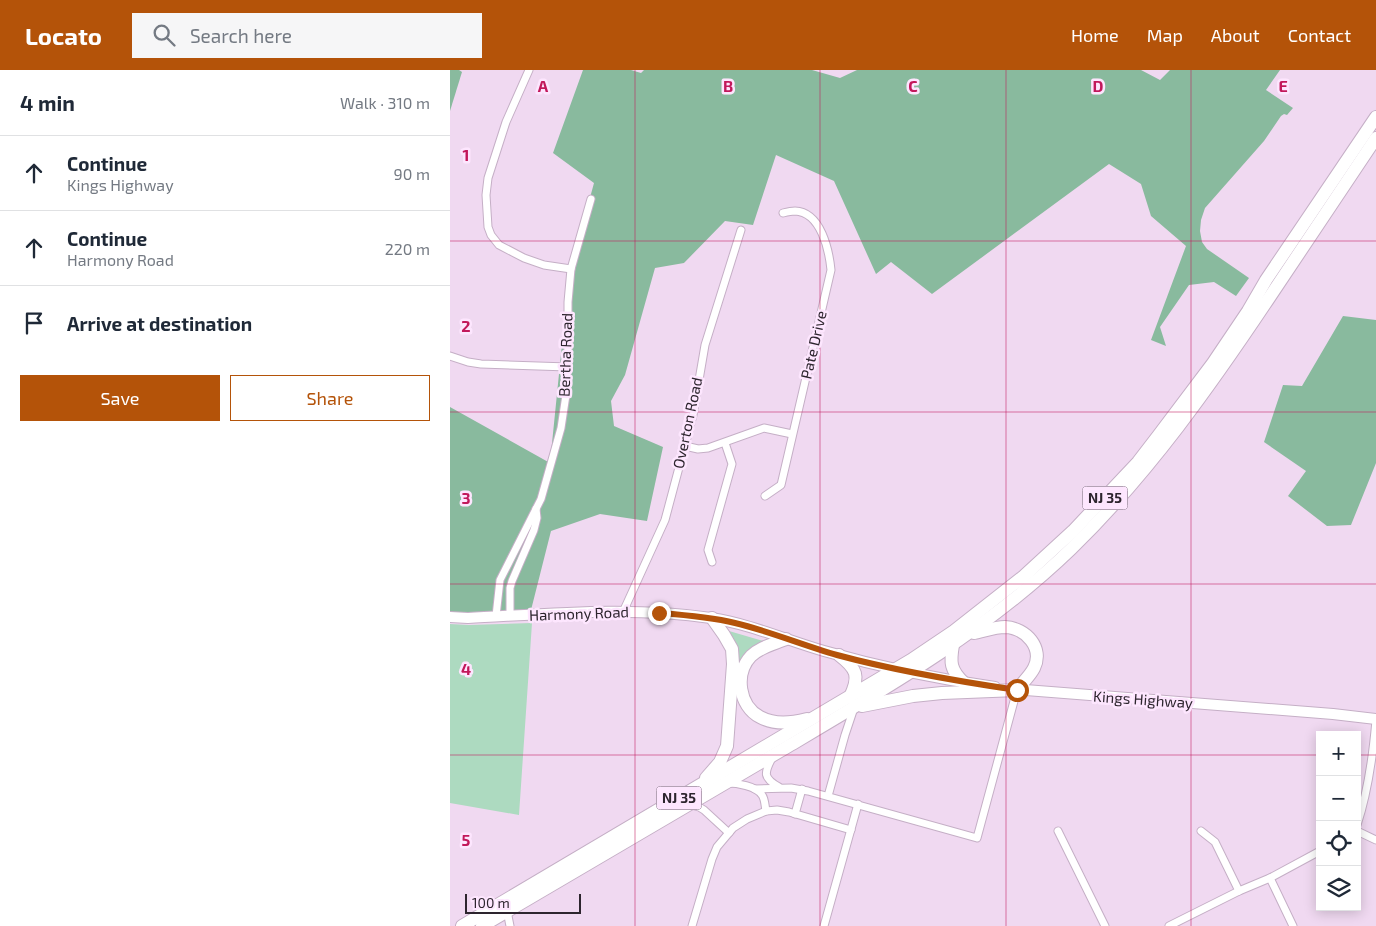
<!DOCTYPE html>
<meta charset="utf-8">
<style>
:root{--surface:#fff;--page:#f6f6f7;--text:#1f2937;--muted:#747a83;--line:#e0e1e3;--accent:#b45309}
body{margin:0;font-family:"Exo 2",sans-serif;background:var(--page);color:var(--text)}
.controls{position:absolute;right:15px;bottom:15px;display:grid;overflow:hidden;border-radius:0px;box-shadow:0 2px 12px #0003}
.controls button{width:45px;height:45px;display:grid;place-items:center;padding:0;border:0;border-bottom:1px solid var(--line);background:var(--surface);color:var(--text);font:25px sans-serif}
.scale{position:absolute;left:15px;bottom:12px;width:116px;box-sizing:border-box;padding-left:5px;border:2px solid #2d252e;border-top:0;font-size:14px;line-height:18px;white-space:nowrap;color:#2d252e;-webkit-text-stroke:4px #fde6fe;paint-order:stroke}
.stop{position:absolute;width:15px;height:15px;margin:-11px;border:4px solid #b45309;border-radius:50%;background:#fff}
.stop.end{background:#b45309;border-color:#fff;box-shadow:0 1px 5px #0008}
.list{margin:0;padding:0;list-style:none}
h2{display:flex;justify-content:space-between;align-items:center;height:65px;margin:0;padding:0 20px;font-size:21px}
h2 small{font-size:16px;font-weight:400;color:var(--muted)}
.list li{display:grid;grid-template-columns:32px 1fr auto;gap:15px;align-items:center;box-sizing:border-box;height:75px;padding:0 20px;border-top:1px solid var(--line)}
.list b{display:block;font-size:19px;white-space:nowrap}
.list p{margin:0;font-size:16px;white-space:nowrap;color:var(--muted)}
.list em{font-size:16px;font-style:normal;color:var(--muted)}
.actions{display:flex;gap:10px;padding:15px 20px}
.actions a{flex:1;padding:11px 0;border:1px solid var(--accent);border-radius:0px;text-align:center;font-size:18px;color:var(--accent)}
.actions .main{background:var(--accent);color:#fff}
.icon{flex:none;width:28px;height:28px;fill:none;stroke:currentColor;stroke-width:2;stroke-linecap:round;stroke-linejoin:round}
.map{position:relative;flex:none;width:926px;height:856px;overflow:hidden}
header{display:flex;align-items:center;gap:30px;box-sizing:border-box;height:70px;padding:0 25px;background:var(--accent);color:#fff}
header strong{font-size:24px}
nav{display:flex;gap:28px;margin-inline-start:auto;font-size:18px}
.search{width:350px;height:45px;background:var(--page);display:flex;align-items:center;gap:12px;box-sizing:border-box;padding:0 18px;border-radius:0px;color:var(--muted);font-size:19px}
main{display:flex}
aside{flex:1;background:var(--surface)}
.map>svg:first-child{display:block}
.green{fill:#addac0}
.forest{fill:#89ba9e}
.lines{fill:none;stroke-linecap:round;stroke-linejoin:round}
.street-casing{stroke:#c5afc6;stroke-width:9}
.secondary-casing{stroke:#c5afc6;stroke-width:12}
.highway-casing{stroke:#c5afc6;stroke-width:14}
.street{stroke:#fff;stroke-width:7}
.secondary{stroke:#fff;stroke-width:10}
.highway{stroke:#fff;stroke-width:12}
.route{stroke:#b45309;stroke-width:6}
.grid{fill:none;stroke:#c2185b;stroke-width:1;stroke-opacity:0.55}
.labels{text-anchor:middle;stroke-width:5;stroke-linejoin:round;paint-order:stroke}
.shield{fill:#fde6fe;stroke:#6b5f6c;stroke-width:1}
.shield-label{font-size:14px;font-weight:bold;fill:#2d252e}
.street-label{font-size:15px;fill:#2d252e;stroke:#fde6fe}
.grid-label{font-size:16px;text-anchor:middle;font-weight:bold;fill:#c2185b;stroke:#fde6fe;stroke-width:5;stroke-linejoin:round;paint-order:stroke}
</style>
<header>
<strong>Locato</strong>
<div class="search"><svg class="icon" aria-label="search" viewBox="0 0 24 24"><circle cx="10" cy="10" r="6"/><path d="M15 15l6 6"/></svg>Search here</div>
<nav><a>Home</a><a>Map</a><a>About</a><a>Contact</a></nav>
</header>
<main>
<aside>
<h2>4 min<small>Walk · 310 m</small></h2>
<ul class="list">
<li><svg class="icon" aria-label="ahead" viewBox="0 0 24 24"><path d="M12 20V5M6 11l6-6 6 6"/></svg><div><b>Continue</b><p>Kings Highway</p></div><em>90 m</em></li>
<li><svg class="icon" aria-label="ahead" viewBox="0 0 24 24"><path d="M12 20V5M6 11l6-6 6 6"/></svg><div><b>Continue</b><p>Harmony Road</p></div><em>220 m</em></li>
<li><svg class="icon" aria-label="arrive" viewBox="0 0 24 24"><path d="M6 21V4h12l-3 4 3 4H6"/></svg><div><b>Arrive at destination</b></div></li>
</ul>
<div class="actions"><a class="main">Save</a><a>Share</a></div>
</aside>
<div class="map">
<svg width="926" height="856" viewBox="0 0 926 856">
<rect width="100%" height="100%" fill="#f0d9f1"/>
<g class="green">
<path d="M82 553 69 745 0 733V554L19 555Z"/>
<path d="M279 561 317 572 289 595Z"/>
</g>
<g class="forest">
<path d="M0 0H9L12 2 0 41Z"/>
<path d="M133 0H181L191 3 194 0H362L390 8 407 0H691L710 10 720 0H830L816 20 843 38 837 45 834 44 831 46 814 71 755 138 751 150 750 161 752 172 757 179 799 208 786 226 764 212 739 215 710 257 716 276 701 270 736 176 701 146 691 114 659 94 482 224 441 192 426 204 384 111 326 85 303 155 275 151 234 193 205 198 175 305 161 331 164 356 213 377 197 451 150 444 101 461 80 544H0V337L100 393 119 205 144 113 103 83Z"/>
<path d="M893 246 926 250V393L901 455 877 456 838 426 856 401 814 372 833 315 852 316Z"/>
</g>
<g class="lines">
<defs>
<g id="street">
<path d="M79 0 56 52 38 108 36 125 38 157 41 165 49 175 74 188 94 195 121 199"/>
<path d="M0 286 18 292 31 294 118 297"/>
<path d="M235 376 248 379 258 378 314 358 342 364"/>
<path d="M315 426 331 415 381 200C379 180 371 142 345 141 341 141 337 142 333 143"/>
<path d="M262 492 258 480 282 394 275 373"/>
<path d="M173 542 215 450 243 345 255 275 291 160"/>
<path d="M46 546 50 510 91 429 111 358 116 325 118 284V232L121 199 141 129"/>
<path d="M60 546V518L62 511 84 460 87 448 86 439"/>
<path d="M322 688C314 703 313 708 329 717"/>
<path d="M277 713C287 713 306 716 312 725 315 729 315 736 316 741"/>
<path d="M305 719 341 718 358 721 527 768 567 620"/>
<path d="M378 726 395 665 404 638"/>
<path d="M241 735 249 737 254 740 279 763"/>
<path d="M345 744 352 719"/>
<path d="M907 755C918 722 923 685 926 650"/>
<path d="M608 761 655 856"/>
<path d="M751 761 765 772 789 821"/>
<path d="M907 761 926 770"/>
<path d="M820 808 843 856"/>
<path d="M57 841 60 856"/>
<path d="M242 856 262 789 267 777 283 758 297 749 316 741 327 740 339 742 401 760"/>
<path d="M374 856 408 734"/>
<path d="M719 856 789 821 820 808 870 781"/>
</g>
<g id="secondary">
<path d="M0 547 18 548C98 544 181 536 261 548 300 554 336 570 374 581 430 597 487 609 545 617"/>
<path d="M562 619 883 644 926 649"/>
</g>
<g id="highway">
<path d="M336 569C324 574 310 577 301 586 284 604 289 636 310 647 325 655 341 653 357 649"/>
<path d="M503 575C500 592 500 600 514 613"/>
<path d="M389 585C407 599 410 606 400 627"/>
<path d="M412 636 463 626 492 623 567 620C572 613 580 606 584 598 594 578 576 558 555 557 545 557 534 561 524 563"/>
<path d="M256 708 270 692 277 676 283 594 282 579 274 565 262 548"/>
<path d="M12 856 461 590 504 561 574 506 623 461 688 392 708 366 763 293 798 241 816 210 926 47"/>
<path d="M32 856C133 796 235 737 337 677 437 618 537 560 621 479 699 403 761 315 821 225 856 173 891 121 926 68"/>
</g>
</defs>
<use href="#street" class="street-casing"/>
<use href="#secondary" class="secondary-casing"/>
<use href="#highway" class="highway-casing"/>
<use href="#street" class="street"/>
<use href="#secondary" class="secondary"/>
<use href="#highway" class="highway"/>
</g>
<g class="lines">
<path class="route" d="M209 543C234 545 260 547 285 553 319 561 352 575 387 585 446 601 506 611 567 620"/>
</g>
<path class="grid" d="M185 0V856M370 0V856M556 0V856M741 0V856M0 171H926M0 342H926M0 514H926M0 685H870M907 685H926"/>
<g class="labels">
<g class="shield">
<rect x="632.5" y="416.5" width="45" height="23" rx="4"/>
<rect x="206.5" y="716.5" width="45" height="23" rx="4"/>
</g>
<g class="shield-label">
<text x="655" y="433">NJ 35</text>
<text x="229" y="733">NJ 35</text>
</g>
<g class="street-label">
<text transform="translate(364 275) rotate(-77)" y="5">Pate Drive</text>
<text transform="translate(116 285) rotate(-88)" y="5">Bertha Road</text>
<text transform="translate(238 353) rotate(-78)" y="5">Overton Road</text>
<text transform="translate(129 544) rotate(-2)" y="5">Harmony Road</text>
<text transform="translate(693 630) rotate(4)" y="5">Kings Highway</text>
</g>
</g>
<g class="grid-label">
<text x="93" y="22">A</text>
<text x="278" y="22">B</text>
<text x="463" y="22">C</text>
<text x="648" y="22">D</text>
<text x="833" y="22">E</text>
<text x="16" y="91">1</text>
<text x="16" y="262">2</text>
<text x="16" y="434">3</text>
<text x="16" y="605">4</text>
<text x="16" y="776">5</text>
</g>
</svg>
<div class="controls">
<button>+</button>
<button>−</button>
<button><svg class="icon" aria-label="locate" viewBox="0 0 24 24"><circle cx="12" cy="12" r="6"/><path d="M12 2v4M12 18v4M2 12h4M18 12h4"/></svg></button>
<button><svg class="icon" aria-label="layers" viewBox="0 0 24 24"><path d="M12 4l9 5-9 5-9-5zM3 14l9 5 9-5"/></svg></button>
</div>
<div class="scale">100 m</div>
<div class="stop" style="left:567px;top:620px"></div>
<div class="stop end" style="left:209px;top:543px"></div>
</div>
</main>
